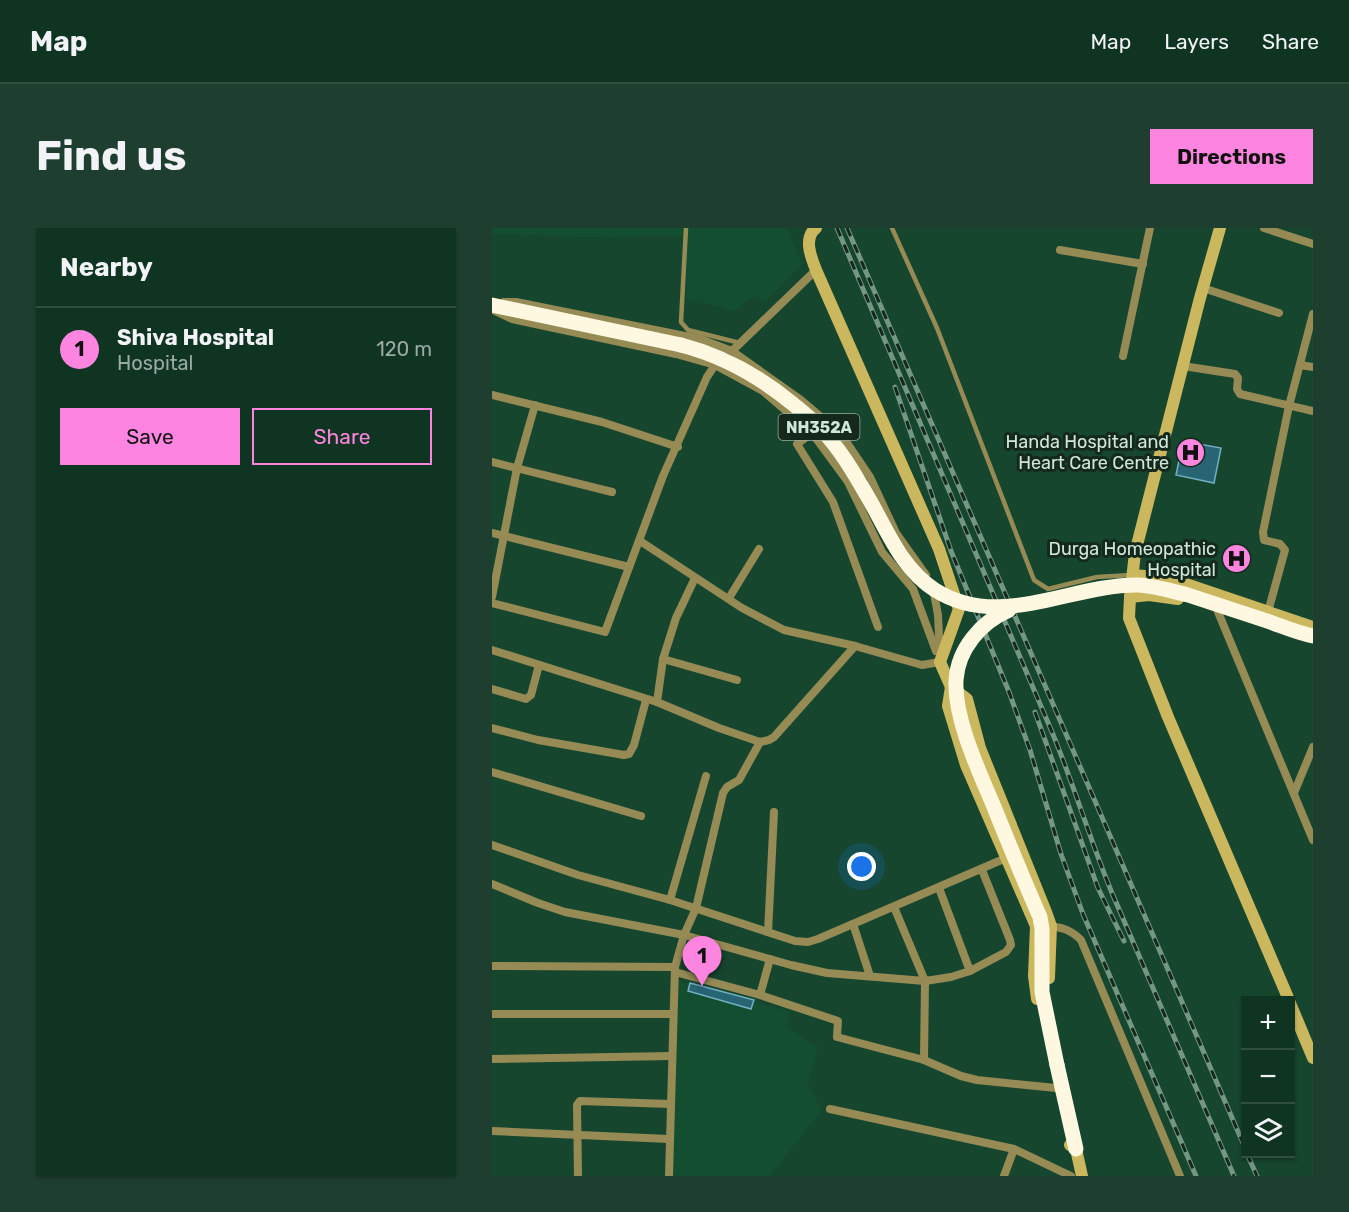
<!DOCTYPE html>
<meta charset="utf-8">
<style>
:root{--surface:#103422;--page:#1e3f2f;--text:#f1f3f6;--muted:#9caaa5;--line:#304f40;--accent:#fe85df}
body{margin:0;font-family:Rubik,sans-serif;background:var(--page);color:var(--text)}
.controls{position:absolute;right:18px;bottom:18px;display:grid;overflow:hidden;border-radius:0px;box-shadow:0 2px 4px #0004}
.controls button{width:54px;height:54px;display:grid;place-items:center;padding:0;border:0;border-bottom:2px solid var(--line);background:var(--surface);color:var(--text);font:30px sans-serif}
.you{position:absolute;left:370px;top:639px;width:21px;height:21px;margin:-15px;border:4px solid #fff;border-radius:50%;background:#1a73e8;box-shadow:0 0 0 9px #1a73e833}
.badge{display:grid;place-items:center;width:39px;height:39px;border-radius:50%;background:var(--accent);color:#111;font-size:20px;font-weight:700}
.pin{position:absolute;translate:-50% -50px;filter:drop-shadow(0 2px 3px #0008)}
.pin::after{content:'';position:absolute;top:32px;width:21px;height:18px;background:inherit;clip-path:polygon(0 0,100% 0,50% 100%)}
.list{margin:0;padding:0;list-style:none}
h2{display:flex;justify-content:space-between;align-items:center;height:78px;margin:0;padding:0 24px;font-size:26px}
h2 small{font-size:20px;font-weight:400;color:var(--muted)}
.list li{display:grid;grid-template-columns:39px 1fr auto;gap:18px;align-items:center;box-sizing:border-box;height:84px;padding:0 24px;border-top:2px solid var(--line)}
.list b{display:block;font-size:22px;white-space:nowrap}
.list p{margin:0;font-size:20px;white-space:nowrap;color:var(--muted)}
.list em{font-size:20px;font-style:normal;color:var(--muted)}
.actions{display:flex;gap:12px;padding:18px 24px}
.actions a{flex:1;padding:14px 0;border:2px solid var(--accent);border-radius:0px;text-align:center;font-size:21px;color:var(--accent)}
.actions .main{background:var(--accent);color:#111}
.icon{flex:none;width:33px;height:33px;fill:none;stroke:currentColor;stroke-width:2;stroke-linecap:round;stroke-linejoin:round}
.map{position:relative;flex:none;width:821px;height:948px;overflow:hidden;border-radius:0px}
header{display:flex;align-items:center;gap:36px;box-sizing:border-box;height:84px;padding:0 30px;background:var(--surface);border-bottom:2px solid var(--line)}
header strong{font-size:28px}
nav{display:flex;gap:33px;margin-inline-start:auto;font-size:21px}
.intro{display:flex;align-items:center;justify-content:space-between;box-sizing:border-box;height:144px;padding:0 36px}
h1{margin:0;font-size:42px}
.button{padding:15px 27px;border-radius:0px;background:var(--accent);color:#111;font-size:21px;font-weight:700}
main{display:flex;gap:36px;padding:0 36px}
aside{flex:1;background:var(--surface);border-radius:0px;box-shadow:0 2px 4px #0004}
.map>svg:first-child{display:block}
.built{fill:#134e31}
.building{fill:#276575;stroke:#72afc0;stroke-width:1.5}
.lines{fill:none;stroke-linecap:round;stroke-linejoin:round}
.lane{stroke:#968b55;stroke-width:4.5}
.street{stroke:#968b55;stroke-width:8}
.secondary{stroke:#cab75e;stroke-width:12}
.highway{stroke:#fdf8df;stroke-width:15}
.rail-casing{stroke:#739783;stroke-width:5}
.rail{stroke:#14281c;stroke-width:3;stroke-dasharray:9;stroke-linecap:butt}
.highway-bridge{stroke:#fdf8df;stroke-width:15}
.labels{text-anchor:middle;stroke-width:6;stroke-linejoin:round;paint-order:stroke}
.shield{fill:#14281c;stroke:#98aea0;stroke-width:1.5}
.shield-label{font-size:16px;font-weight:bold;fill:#d0e8d9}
.poi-label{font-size:18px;fill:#d0e8d9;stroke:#14281c;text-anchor:end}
</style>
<header>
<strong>Map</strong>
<nav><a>Map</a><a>Layers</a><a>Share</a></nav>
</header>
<div class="intro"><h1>Find us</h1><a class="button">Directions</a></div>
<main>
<aside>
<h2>Nearby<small></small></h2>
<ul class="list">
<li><span class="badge">1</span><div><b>Shiva Hospital</b><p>Hospital</p></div><em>120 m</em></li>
</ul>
<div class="actions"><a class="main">Save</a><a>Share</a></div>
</aside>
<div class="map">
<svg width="821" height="948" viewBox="0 0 821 948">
<rect width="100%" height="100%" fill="#16462e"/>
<g class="built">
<path d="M0 0H295L310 36 273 73 262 68 243 83 194 70 195 8 86 9 0 6Z"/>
<path d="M185 752 298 784 294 800 326 818 316 856 330 882 278 948H181Z"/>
</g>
<g class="building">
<path d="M691 213 729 220 722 255 684 247Z"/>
<path d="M198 755 262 772 259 781 196 763Z"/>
</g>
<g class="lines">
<g class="lane">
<path d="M194 0 189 94 196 102 248 115"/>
<path d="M400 0 445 100 542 352 556 361 605 349 639 347"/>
</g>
<g class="street">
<path d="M772 0 821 16"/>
<path d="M568 22 651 36"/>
<path d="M711 60 787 85"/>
<path d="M12 74H24L208 111 240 123 309 172 349 206 378 249 404 305 434 347"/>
<path d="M3 83 20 91 184 126 223 137 271 163 320 205 356 254 390 324 421 361 444 423"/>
<path d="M240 123 324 42"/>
<path d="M631 128 658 0"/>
<path d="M808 137 821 139"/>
<path d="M691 138 743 146 746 150 745 161 748 166 821 183"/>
<path d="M0 167 110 194 186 219"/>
<path d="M320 205 305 216 341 274 386 399"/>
<path d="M0 234 120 264"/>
<path d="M0 305 137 339"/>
<path d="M148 313 250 380 292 402 363 418 430 437 448 434"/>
<path d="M441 360 446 387 448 428"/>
<path d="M0 369 25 240 43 177"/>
<path d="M237 370 267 321"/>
<path d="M0 375 113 404 171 248 215 149 223 137"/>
<path d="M726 384 821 612"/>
<path d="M776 384 793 322 788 316 772 312 771 304 797 178 821 86"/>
<path d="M0 422 165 474 227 500 268 514 277 512 282 509 363 418"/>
<path d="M171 431 245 452"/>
<path d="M0 461 34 471 39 467 47 437"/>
<path d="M165 474 171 431 184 390 203 350"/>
<path d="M0 500 46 512 132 527 137 526 142 517 154 472"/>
<path d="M0 544 149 588"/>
<path d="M802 565 821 519"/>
<path d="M0 617 86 647 178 672 303 713 316 714 326 711 514 630"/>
<path d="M0 656 46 675 73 684 192 707 299 737 335 745 433 753 459 749 478 743 514 724 519 717 518 712 490 642"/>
<path d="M447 660 478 743"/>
<path d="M178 672 214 548"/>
<path d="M402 679 433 753 432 832"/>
<path d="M361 696 378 748"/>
<path d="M556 698C570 699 579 702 589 712L688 948"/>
<path d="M276 704 282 584"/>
<path d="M0 738 183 739"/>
<path d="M183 744 268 767 346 793 345 809 432 832 469 848 485 852 564 860"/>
<path d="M268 767 278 731"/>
<path d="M0 786H181"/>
<path d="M0 831 180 828"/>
<path d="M338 881 522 921 579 948"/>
<path d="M0 903 177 911"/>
<path d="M86 948 85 877 88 873 178 876"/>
<path d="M177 948 183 739 192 707 204 680 231 565 235 559 247 552 268 514"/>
<path d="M512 948 522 921"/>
</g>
<g class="secondary">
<path d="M324 0C311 10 319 29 324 42L447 321 467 381 448 434 459 459 475 471 488 520 554 684 559 698 557 750"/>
<path d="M728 0 708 70 643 325 638 369 637 390 676 489 797 772"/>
<path d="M641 347 665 349 682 352 821 399"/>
<path d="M638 369 657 367 686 371"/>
<path d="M459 459 456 478 474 537 544 698 542 748 545 771"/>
<path d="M798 775 821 830"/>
<path d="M578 917 584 921 590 948"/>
</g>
<g class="highway">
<path d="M0 77 189 117"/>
<path d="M565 837 584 921"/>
</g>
<defs>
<g id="rail">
<path d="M345 0 560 504C582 557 598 612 620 665L742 948"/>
<path d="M355 0 754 922"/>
<path d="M403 159 459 323 517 464 538 522 569 626 591 686 704 948"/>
<path d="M543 484 606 660 632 713"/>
<path d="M755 926 765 948"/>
</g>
</defs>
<use href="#rail" class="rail-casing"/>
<use href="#rail" class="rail"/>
<g class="highway-bridge">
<path d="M189 117C232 128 267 148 301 176 313 186 327 197 337 210 353 229 365 250 377 271 396 304 410 341 443 362 508 403 578 356 647 357 664 358 679 363 696 367 723 376 750 385 778 394 792 399 806 405 821 408"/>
<path d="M517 382C489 394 466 421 464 452 462 491 487 543 502 579 517 616 532 653 548 689L550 701V764L565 837"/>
</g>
</g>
<defs>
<symbol id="hospital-disc" viewBox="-11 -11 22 22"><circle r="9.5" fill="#fe85df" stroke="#14281c"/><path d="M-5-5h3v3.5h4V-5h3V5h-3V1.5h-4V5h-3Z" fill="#111"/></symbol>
</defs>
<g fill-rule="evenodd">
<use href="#hospital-disc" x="682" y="208" width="33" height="33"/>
<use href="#hospital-disc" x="728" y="314" width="33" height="33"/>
</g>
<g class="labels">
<rect class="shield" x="286.5" y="186" width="81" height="26" rx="4.5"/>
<g class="shield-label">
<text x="327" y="205">NH352A</text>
</g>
<g class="poi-label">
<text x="677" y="220">Handa Hospital and<tspan x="677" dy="21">Heart Care Centre</tspan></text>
<text x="724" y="327">Durga Homeopathic<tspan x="724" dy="21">Hospital</tspan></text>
</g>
</g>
</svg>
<div class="controls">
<button>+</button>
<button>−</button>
<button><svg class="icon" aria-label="layers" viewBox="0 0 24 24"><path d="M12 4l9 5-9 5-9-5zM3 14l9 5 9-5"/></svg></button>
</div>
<div class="you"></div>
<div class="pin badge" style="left:210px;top:758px">1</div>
</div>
</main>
